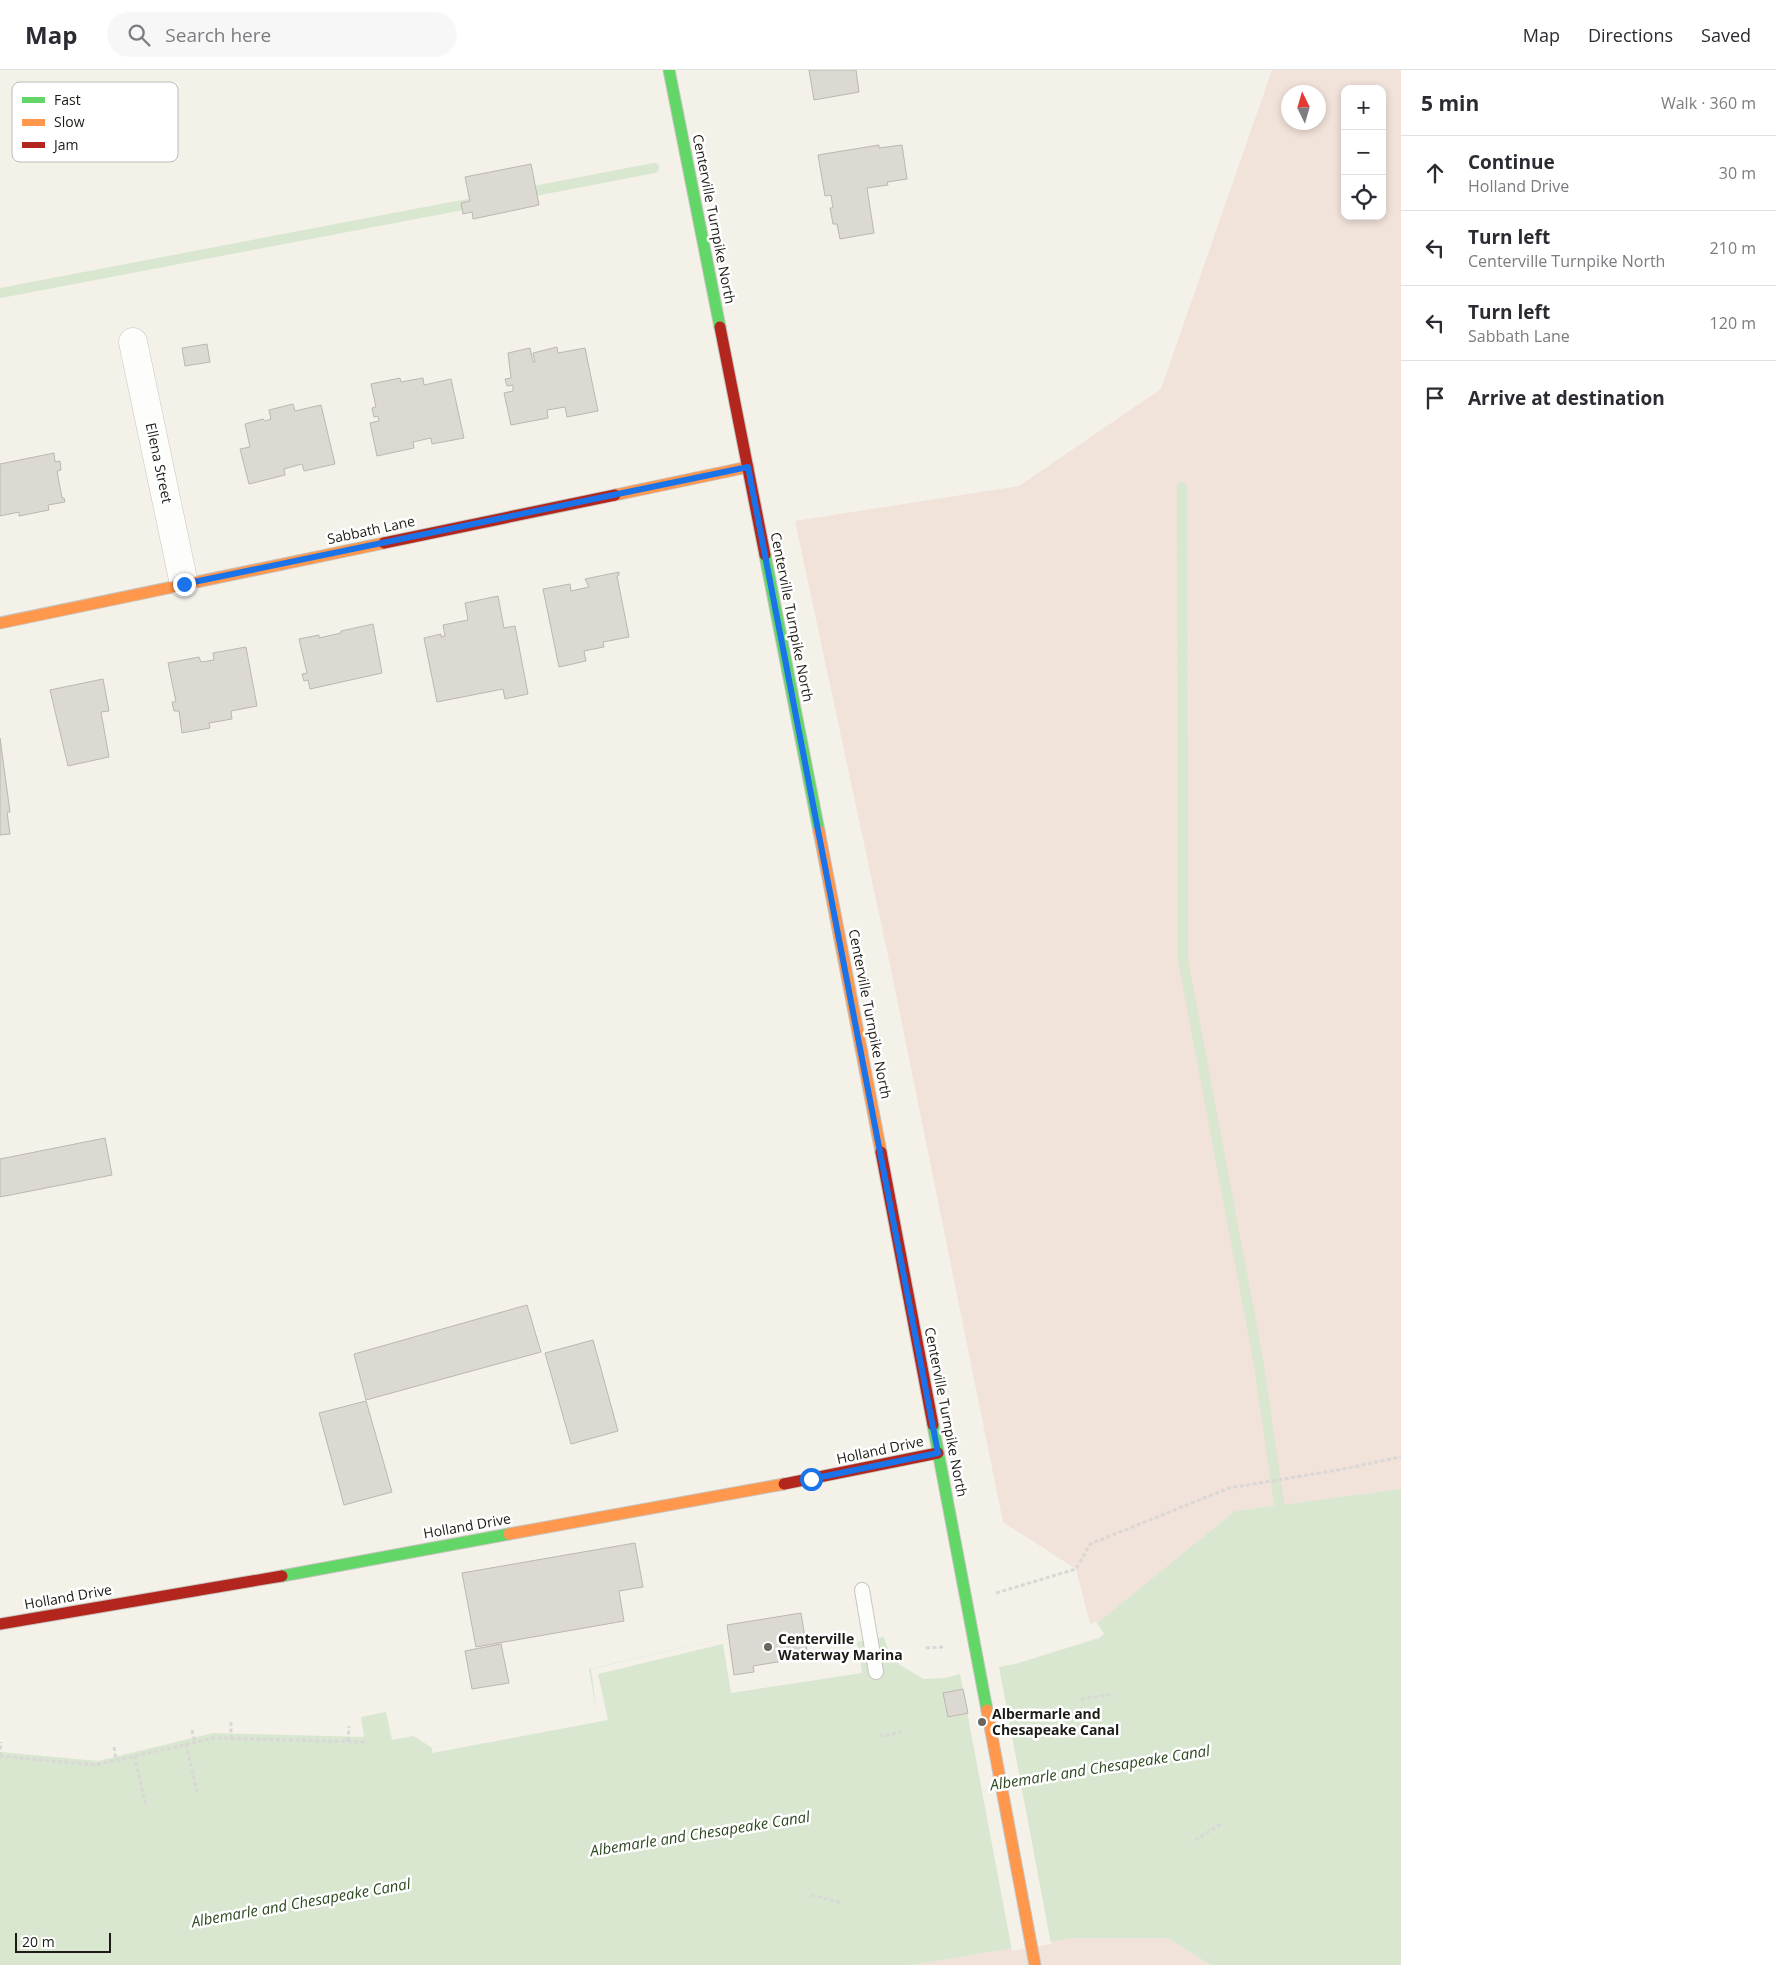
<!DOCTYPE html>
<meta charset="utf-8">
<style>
:root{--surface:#fff;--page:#f7f7f7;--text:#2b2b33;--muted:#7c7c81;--line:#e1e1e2}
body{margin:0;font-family:"Open Sans",sans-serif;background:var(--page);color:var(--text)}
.controls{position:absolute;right:15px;top:15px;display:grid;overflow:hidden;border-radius:10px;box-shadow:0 2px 8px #0003}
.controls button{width:45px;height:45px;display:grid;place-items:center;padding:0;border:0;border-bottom:1px solid var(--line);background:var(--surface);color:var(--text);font:25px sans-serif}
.compass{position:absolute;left:1281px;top:15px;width:45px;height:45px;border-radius:50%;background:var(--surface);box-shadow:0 2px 8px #0003;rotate:355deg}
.scale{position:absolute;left:15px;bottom:12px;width:96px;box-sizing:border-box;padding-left:5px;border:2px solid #1d1b16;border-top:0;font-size:14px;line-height:18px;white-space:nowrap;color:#1d1b16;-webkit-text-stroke:4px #fff;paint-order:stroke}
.stop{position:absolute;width:15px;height:15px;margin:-11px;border:4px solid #1a73e8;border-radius:50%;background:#fff}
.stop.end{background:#1a73e8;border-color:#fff;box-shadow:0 1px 5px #0008}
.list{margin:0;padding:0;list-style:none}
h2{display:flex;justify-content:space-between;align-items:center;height:65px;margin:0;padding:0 20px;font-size:21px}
h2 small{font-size:16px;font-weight:400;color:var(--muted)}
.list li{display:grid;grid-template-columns:32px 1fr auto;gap:15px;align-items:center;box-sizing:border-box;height:75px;padding:0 20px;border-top:1px solid var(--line)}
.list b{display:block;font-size:19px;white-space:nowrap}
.list p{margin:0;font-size:16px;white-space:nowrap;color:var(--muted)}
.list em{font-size:16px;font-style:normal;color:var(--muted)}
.icon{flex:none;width:28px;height:28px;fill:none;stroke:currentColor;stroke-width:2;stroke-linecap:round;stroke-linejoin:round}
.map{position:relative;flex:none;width:1401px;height:1895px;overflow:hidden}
header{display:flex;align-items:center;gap:30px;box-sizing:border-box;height:70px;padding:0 25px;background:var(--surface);border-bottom:1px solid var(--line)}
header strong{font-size:24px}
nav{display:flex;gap:28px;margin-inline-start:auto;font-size:18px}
.search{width:350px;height:45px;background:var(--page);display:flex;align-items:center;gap:12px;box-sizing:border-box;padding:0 18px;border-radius:28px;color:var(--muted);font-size:19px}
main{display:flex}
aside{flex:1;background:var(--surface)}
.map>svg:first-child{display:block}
.green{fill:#f1e2da;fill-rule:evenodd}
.water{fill:#d9e6d0}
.pier{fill:#f4f1e9}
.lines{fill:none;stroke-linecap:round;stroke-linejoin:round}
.stream{stroke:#d9e6d0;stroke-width:10}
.building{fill:#dcd8d2;stroke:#bbb7b1}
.lane-casing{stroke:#c7c5bf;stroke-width:16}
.street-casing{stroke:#c7c5bf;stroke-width:29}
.fast-casing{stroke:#c7c5bf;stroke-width:13}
.slow-casing{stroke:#c7c5bf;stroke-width:13}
.jam-casing{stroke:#c7c5bf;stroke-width:13}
.path{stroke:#dad8d6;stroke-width:3;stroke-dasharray:4 2.5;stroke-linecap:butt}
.lane{stroke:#fdfdfc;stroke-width:14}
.street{stroke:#fdfdfc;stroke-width:28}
.fast{stroke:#63d668;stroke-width:11}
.slow{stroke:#ff974d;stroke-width:11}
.jam{stroke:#b3261e;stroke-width:11}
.route{stroke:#1a73e8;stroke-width:6}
.poi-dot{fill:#686660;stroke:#fff;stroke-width:2}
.labels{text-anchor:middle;stroke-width:5;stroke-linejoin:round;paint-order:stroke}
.street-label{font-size:14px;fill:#1d1b16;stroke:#fff}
.poi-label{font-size:14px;font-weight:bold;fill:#1d1b16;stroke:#fff;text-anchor:start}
.water-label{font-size:15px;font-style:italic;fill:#2d481f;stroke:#fff}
.key{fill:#fff;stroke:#bbbbb9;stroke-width:1}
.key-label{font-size:14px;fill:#1d1b16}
</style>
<header>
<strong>Map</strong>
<div class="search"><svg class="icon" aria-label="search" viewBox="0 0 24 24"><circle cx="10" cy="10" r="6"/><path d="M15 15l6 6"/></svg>Search here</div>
<nav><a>Map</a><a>Directions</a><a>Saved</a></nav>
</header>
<main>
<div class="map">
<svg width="1401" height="1895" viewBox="0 0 1401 1895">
<rect width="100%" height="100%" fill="#f4f1e9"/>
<g class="green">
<path d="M1272 0H1401V1419L1235 1441 1091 1558 1076 1499 1003 1452 893 909 795 451 1019 416 1161 319ZM1345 19H1382V146H1345ZM1288 22H1318V52H1288Z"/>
<path d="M1073 1868H1167L1211 1895H911Z"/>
</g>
<path class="water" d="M1401 1419V1895H1211L1167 1868H1073L911 1895H0V1679L92 1687 226 1660 363 1663 361 1647 386 1642 392 1670 414 1666 432 1678 597 1645 589 1599 729 1567 734 1605 859 1585 857 1572 884 1567 915 1597 948 1603 1091 1558 1235 1441Z"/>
<g class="pier">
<path d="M1096 1551 1104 1564 1099 1568 1015 1594 999 1597 1051 1874 1012 1881 960 1604 945 1608 924 1609 900 1595 888 1579 883 1565 916 1595 948 1600 1090 1555Z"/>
<path d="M729 1567 734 1605 753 1599 815 1590 816 1592 860 1585 862 1603 731 1623 723 1574 598 1604 608 1650 432 1683V1678L597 1645 591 1599Z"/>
<path d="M360 1657H363L364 1667 213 1663 98 1691 0 1682V1676L92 1684 191 1662 226 1658 361 1661Z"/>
</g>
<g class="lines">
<g class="stream">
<path d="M524 123 654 98"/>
<path d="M0 223 473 133"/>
<path d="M1182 417 1183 890 1258 1289 1281 1447"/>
</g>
</g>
<g class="building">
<path d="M809 0H856L859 22 814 30Z"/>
<path d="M879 75V78L902 75 907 109 887 112 888 115 867 118 874 163 840 169 837 154H833L830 138H833L831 125 825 126 818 85Z"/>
<path d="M531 94 539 135 473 149 472 142 463 144 461 133 470 131 465 107Z"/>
<path d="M207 274 210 292 185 296 182 278Z"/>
<path d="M557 277 558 283 585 278 598 341 567 347 565 337 547 340 548 348 511 355 504 323 513 321V315L507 316 505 309 511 308 508 283 530 278 533 292H535L533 283Z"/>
<path d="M400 308 401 312 423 308 424 315 451 309 464 368 432 374 431 368 413 372 414 378 377 386 370 353 379 351 378 346 374 347 372 338 376 337 371 314Z"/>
<path d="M293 334 295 341 321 335 335 394 304 401 302 394 284 399 285 405 249 414 240 379 250 377 245 354 263 349 265 351 271 349 269 340Z"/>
<path d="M54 383 55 392 60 391 61 400 57 401 62 428H64L65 432 48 435 49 440 19 446V442L0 446V394Z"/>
<path d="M619 502V505L617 506 629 567 603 572 604 577 584 581 586 591 559 597 543 519 570 514 571 521 589 517 585 509Z"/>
<path d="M498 526 504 558 515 556 528 624 505 629 503 619 437 632 424 568 441 564V567L445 566 443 555 468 550 465 533Z"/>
<path d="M373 554 382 603 310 619 308 610 304 611 302 604 307 603 299 569 319 565V568L341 563V561Z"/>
<path d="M246 577 257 636 231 641 232 649 209 653 210 658 182 663 179 641H174L172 632H176L168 593 199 587 201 592 214 590 213 583Z"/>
<path d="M103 609 109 641 101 642 109 687 68 696 50 620Z"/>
<path d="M0 668 10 742H7L10 764 0 765Z"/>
<path d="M105 1068 112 1105 0 1127V1089Z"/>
<path d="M527 1235 541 1282 366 1330 354 1284Z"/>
<path d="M593 1270 618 1361 571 1374 545 1283Z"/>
<path d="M366 1331 392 1422 344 1435 319 1343Z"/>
<path d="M635 1473 643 1517 619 1521 624 1551 476 1577 462 1503Z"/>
<path d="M801 1543 808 1587 753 1596 754 1602 734 1605 727 1555Z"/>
<path d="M501 1574 509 1613 472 1619 465 1581Z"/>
<path d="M963 1619 968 1643 948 1647 943 1623Z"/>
</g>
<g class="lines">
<defs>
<path id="lane" d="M862 1520 876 1602"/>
<path id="street" d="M133 272 184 514"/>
<g id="fast">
<path d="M669 0 720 257"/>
<path d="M765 485 819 761"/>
<path d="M933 1355 987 1640"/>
<path d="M282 1506 509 1464"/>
</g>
<g id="slow">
<path d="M615 425 748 397"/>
<path d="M0 553 384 473"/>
<path d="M819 761 881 1082"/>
<path d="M509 1464 784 1414"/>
<path d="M987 1640 1035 1895"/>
</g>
<g id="jam">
<path d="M720 257 765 485"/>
<path d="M384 473 615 425"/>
<path d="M881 1082 933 1355"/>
<path d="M784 1414 938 1383"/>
<path d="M0 1554 282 1506"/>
</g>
</defs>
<use href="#lane" class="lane-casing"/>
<use href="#street" class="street-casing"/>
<use href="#fast" class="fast-casing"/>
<use href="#slow" class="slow-casing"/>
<use href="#jam" class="jam-casing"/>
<g class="path">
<path d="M996 1523 1076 1499 1090 1474 1229 1418 1338 1400 1401 1387"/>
<path d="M926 1578 943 1577"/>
<path d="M1081 1629 1114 1624"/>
<path d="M231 1652V1668"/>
<path d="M192 1660 195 1672"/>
<path d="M879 1666 903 1662"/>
<path d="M348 1671 349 1656"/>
<path d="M186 1674 197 1722"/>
<path d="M114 1677 116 1690"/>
<path d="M0 1686 96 1695 214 1668 365 1672"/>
<path d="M0 1686 1 1672"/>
<path d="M134 1686 146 1736"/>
<path d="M1195 1770 1221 1754"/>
<path d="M811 1825 842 1833"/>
</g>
<use href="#lane" class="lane"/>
<use href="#street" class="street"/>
<use href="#fast" class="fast"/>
<use href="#slow" class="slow"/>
<use href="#jam" class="jam"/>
</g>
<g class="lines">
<path class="route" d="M184 514 748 397 938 1383 811 1409"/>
</g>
<g class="poi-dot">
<circle cx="768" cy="1577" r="5"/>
<circle cx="982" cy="1652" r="5"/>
</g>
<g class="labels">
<g class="street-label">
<text transform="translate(714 149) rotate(79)" y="5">Centerville Turnpike North</text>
<text transform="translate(159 393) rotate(78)" y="5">Ellena Street</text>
<text transform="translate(371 460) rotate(-12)" y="5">Sabbath Lane</text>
<text transform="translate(792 547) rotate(79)" y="5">Centerville Turnpike North</text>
<text transform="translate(870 944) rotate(79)" y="5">Centerville Turnpike North</text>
<text transform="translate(946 1342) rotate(79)" y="5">Centerville Turnpike North</text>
<text transform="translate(880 1380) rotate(-12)" y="5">Holland Drive</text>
<text transform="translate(467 1456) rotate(-10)" y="5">Holland Drive</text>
<text transform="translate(68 1527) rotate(-10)" y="5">Holland Drive</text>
</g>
<g class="poi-label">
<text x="778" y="1574">Centerville<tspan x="778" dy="16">Waterway Marina</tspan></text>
<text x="992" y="1649">Albermarle and<tspan x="992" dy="16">Chesapeake Canal</tspan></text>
</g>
<g class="water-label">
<text transform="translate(1100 1698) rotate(-9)" y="5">Albemarle and Chesapeake Canal</text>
<text transform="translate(700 1764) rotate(-9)" y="5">Albemarle and Chesapeake Canal</text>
<text transform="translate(301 1833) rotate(-10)" y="5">Albemarle and Chesapeake Canal</text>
</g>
</g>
<rect x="12" y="12" width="166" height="80" rx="8" class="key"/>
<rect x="22" y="27" width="23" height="6" fill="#63d668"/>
<rect x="22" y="49" width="23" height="7" fill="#ff974d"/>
<rect x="22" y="72" width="23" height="6" fill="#b3261e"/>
<g class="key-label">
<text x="54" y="35">Fast</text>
<text x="54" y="57">Slow</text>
<text x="54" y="80">Jam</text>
</g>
</svg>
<div class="controls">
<button>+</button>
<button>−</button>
<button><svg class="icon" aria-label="locate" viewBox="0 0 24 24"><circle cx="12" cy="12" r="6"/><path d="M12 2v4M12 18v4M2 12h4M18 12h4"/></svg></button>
</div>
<svg class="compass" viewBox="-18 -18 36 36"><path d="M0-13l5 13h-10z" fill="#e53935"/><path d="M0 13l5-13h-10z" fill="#7c7c81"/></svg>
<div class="scale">20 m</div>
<div class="stop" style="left:811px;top:1409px"></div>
<div class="stop end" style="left:184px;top:514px"></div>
</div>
<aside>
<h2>5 min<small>Walk · 360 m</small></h2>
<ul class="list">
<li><svg class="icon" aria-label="ahead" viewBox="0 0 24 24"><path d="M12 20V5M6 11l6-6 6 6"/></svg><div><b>Continue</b><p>Holland Drive</p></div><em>30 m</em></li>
<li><svg class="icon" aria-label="left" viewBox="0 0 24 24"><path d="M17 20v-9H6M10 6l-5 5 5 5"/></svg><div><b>Turn left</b><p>Centerville Turnpike North</p></div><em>210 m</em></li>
<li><svg class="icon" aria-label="left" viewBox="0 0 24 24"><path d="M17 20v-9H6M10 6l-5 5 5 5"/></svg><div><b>Turn left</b><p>Sabbath Lane</p></div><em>120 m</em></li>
<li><svg class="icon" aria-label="arrive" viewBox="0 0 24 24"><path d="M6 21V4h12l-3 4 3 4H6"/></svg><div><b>Arrive at destination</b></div></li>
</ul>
</aside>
</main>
